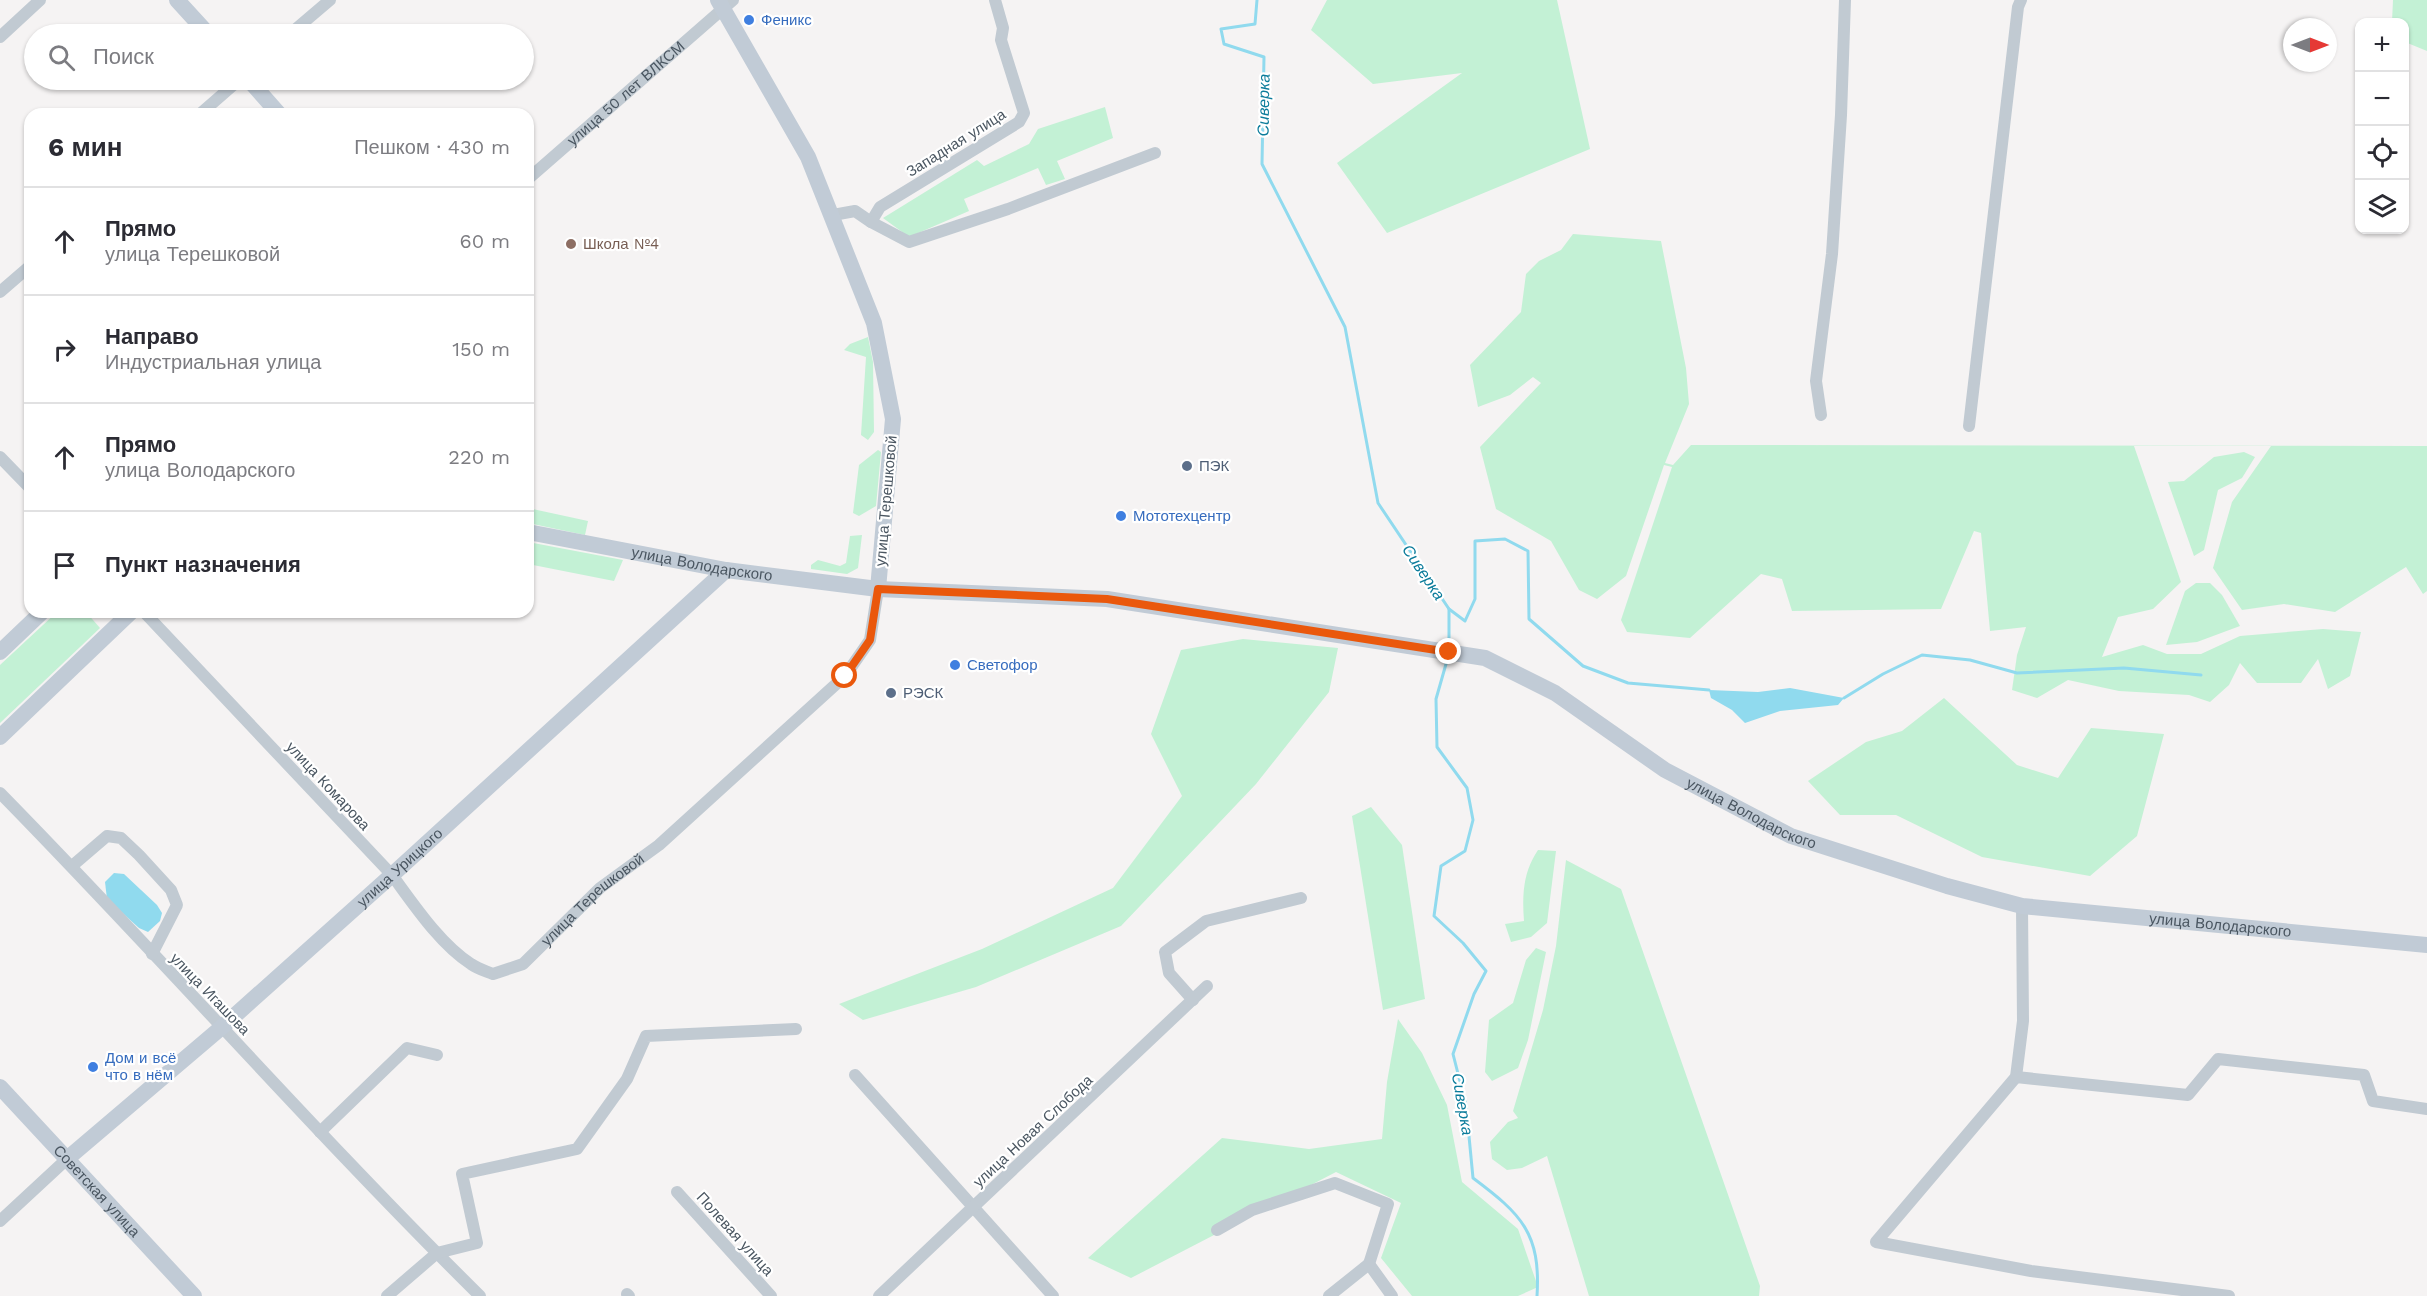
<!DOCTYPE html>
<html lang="ru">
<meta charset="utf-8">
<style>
:root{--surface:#fff;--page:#f7f7f7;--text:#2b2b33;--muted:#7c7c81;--line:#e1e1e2}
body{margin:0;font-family:"Work Sans",sans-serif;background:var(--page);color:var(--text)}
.controls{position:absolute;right:18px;top:18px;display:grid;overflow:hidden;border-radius:12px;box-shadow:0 2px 4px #0004}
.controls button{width:54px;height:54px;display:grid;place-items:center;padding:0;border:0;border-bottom:2px solid var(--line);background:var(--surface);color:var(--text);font:30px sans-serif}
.compass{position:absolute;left:2283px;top:18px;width:54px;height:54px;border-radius:50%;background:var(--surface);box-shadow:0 2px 4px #0004;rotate:90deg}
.stop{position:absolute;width:18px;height:18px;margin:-14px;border:4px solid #ea580c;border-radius:50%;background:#fff}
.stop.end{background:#ea580c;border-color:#fff;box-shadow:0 2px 6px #0008}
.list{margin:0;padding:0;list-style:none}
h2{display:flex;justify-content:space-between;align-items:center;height:78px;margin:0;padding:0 24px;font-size:26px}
h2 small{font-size:20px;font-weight:400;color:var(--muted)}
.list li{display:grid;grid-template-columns:39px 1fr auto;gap:18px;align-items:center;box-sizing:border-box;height:108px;padding:0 24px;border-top:2px solid var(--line)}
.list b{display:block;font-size:22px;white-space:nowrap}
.list p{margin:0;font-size:20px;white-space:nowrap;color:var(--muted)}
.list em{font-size:20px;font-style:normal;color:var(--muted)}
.icon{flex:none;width:33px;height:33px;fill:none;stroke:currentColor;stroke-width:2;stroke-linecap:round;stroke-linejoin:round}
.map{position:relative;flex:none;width:2427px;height:1296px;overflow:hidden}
.search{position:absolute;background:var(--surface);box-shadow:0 2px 4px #0004;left:24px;top:24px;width:510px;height:66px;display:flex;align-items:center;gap:15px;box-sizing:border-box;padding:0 21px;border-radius:33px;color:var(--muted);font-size:22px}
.panel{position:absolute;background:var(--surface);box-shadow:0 2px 4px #0004;left:24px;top:108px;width:510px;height:510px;border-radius:18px}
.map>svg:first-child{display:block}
.green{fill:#c3f1d5}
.water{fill:#90daee}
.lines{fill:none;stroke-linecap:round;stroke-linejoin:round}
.stream{stroke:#90daee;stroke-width:3}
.street{stroke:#c1cad2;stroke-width:12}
.secondary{stroke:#c1cbd6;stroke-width:16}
.route{stroke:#ea580c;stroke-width:8}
.shop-dot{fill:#3f7fe0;stroke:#fff;stroke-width:2}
.education-dot{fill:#8d6e63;stroke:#fff;stroke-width:2}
.service-dot{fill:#5c6f8a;stroke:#fff;stroke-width:2}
.labels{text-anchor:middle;stroke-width:4.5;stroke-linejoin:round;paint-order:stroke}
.shop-label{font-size:15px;fill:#366cbe;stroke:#fff;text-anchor:start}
.street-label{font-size:15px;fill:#4a5661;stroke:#fff}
.education-label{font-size:15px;fill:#785e54;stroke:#fff;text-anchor:start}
.service-label{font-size:15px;fill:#4e5e75;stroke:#fff;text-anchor:start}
.water-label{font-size:16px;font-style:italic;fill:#0c7c9b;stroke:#fff}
</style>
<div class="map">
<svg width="2427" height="1296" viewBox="0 0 2427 1296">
<rect width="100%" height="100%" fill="#f5f3f3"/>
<g class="green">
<path d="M1327 0H1557L1590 149 1387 233 1337 163 1462 73 1373 84 1311 30Z"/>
<path d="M2393 0H2427V51L2405 42 2404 22H2392Z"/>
<path d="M1105 107 1113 138 1057 161 1065 179 1046 185 1038 168 964 199 969 211 909 237 883 218 977 160 984 166 1029 144 1038 129Z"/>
<path d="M1573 234 1661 241 1686 368 1689 404 1665 463 1673 465 1691 445 2427 446V591L2423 594 2406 567 2335 612 2284 604 2242 610 2213 568 2232 502 2271 446H2134L2181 582 2153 609 2118 617 2102 657 2143 645 2167 654H2201L2240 636 2323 629 2361 632 2350 676 2328 689 2318 659 2301 683H2257L2240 663 2229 685 2210 702 2189 695 2119 691 2068 680 2037 698 2012 690 2017 655 2026 627 1990 631 1981 533 1974 531 1941 609 1792 611 1782 579 1761 574 1690 638 1627 632 1621 620 1672 467 1664 465 1626 576 1597 599 1579 590 1551 541 1496 509 1480 447 1541 383 1533 377 1510 395 1478 407 1470 365 1521 312 1526 274 1539 261 1561 250Z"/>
<path d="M868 337 873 362 874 432 868 440 861 435 866 357 844 350 850 344Z"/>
<path d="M878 450 881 452 876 506 859 516 853 513 859 465Z"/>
<path d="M2244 452 2255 457 2242 478 2218 490 2204 550 2194 556 2168 482 2184 481 2214 457Z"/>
<path d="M528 508 588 521 585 535 528 523Z"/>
<path d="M862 535 858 568 847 574 811 569V565L818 560 840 566 846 563 850 536Z"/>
<path d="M528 542 623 560 614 581 528 564Z"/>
<path d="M2196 583H2210L2222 595 2240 626 2197 642 2166 645 2185 591Z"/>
<path d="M57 612H86L100 628 0 723V665Z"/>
<path d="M1243 639 1338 648 1329 692 1256 784 1121 926 976 987 863 1020 839 1004 982 949 1113 888 1182 796 1151 734 1181 650Z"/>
<path d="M1944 698 2017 765 2058 778 2091 728 2164 734 2137 836 2090 876 1982 857 1896 815H1840L1808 781 1866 742 1902 731Z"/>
<path d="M1371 807 1402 845 1425 999 1383 1010 1352 816Z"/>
<path d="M1538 850 1556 851 1547 923 1531 937 1511 942 1505 924 1524 921C1522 895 1523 872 1538 850Z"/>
<path d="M1566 860 1621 889 1760 1286 1759 1296H1589L1547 1156 1522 1168 1507 1170 1492 1159 1490 1142 1508 1122 1518 1118 1513 1111 1543 1010 1556 946Z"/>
<path d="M1536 948 1546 952 1528 1040 1518 1068 1492 1081 1485 1072 1489 1020 1513 1003 1526 960Z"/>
<path d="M1398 1019 1422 1053 1447 1105 1462 1182 1518 1229 1538 1287 1518 1296H1412L1381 1258 1401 1203 1336 1172 1131 1278 1088 1258 1222 1138 1309 1149 1382 1139 1387 1082Z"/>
</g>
<g class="water">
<path d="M1790 688 1844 698 1838 705 1780 711 1745 723 1732 710 1711 698 1709 690 1758 692Z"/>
<path d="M114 873 124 874 157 905 162 913 160 921 148 932 139 928 107 899 105 882Z"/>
</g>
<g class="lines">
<g class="stream">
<path d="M1257 0 1255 24 1221 29 1224 44 1264 57 1262 164 1345 327 1378 503 1449 609V647"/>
<path d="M1449 609 1465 621 1475 599V541L1505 539 1528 551 1529 619 1583 666 1628 683 1709 690"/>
<path d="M1448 657 1436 699 1437 747 1467 788 1473 820 1465 851 1441 866 1434 916 1463 943 1486 971 1474 994 1453 1054 1466 1105 1473 1178C1521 1214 1541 1233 1537 1296"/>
<path d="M1844 698 1883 674 1922 655 1970 660 2017 673 2124 668 2201 675"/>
</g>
<g class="street">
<path d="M290 34 330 0"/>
<path d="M0 37 40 0"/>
<path d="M200 114 239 80"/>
<path id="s1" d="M528 179 733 0"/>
<path d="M833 215 855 211 871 222 880 207 1019 122 1024 113 1001 40 1003 28 995 0"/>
<path d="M871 222 909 242 1008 209 1155 153"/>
<path d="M0 292 30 266"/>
<path d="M1821 415 1816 381 1832 254 1841 115 1845 0"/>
<path d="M1969 426 2018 7 2021 0"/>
<path d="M0 457 30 488"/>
<path id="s2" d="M144 612 392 875C414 905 440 944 471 964 478 969 486 971 493 974L523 964 600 888 659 845 845 676 870 640 878 589"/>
<path d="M0 793C162 958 315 1133 480 1296"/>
<path d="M72 866 107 836 121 838 139 855 171 890 177 905 152 954"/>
<path d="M2022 906 2023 1021 2016 1077 1876 1242 2031 1271 2229 1296"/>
<path d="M1193 1000 1169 973 1165 952 1206 921 1301 898"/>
<path d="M855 1075 1053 1296"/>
<path d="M2016 1077 2188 1095 2218 1059 2364 1075 2373 1101 2427 1109"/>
<path d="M320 1132 407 1048 437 1055"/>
<path d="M677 1192 771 1296"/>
<path d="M0 1221 68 1158"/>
<path d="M1217 1230 1252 1210 1335 1183 1388 1204 1369 1264"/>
<path d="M1369 1264 1392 1296"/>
<path d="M627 1294 629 1296"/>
<path d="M387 1296 437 1253 477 1243 462 1174 577 1149 627 1079 646 1036 796 1029"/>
<path d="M879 1296 1207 986"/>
<path d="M1329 1296 1369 1264"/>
</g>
<g class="secondary">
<path d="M177 0 208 34"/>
<path d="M718 0 808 157 874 323 893 419 878 589"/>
<path d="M249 80 279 114"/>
<path id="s3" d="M528 532 726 570 878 589 1107 599 1485 658 1555 693 1665 770 1791 836 1947 886 2022 906 2427 945"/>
<path d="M0 652 42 612"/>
<path d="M0 737 131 612"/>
<path id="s4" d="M0 1087 194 1296"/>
<path id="s5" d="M68 1158 222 1027 392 875 726 570"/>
</g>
</g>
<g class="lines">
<path class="route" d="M845 676 870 640 878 589 1107 599 1449 652"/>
</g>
<g class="shop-dot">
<circle cx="749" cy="20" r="6"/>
<circle cx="1121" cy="516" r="6"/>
<circle cx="955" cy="665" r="6"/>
<circle cx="93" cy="1067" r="6"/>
</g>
<circle class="education-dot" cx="571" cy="244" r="6"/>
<g class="service-dot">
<circle cx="1187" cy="466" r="6"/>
<circle cx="891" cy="693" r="6"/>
</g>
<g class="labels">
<g class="shop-label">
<text x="761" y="25">Феникс</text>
<text x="1133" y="521">Мототехцентр</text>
<text x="967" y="670">Светофор</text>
<text x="105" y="1063">Дом и всё<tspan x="105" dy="17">что в нём</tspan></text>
</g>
<g class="street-label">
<text dy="5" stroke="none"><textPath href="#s1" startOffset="130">улица 50 лет ВЛКСМ</textPath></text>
<text transform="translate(956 143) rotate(-32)" y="5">Западная улица</text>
<text transform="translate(886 501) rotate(-85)" y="5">улица Терешковой</text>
<text dy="5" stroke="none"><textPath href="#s3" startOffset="177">улица Володарского</textPath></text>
<text transform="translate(328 786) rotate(47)" y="5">улица Комарова</text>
<text dy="5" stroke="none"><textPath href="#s3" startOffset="1276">улица Володарского</textPath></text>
<text dy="5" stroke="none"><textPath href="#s5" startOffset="441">улица Урицкого</textPath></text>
<text dy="5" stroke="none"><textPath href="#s2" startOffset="632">улица Терешковой</textPath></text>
<text dy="5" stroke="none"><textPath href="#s3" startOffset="1762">улица Володарского</textPath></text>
<text transform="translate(210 994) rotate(46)" y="5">улица Игашова</text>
<text transform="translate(1033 1131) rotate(-43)" y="5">улица Новая Слобода</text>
<text dy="5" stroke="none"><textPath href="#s4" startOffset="142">Советская улица</textPath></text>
<text transform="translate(735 1234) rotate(48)" y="5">Полевая улица</text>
</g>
<g class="education-label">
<text x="583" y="249">Школа №4</text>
</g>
<g class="service-label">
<text x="1199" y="471">ПЭК</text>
<text x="903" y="698">РЭСК</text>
</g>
<g class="water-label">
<text transform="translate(1263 105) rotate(-89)" y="6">Сиверка</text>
<text transform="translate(1424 572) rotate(56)" y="6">Сиверка</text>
<text transform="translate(1463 1104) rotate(80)" y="6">Сиверка</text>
</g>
</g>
</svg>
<div class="controls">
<button>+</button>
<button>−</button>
<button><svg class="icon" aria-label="locate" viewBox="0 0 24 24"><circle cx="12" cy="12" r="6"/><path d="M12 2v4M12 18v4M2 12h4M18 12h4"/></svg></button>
<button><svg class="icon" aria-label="layers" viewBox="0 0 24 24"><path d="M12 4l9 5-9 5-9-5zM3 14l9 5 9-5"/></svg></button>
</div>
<svg class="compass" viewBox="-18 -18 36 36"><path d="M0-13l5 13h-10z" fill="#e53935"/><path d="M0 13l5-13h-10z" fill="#7c7c81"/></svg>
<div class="stop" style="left:845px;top:676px"></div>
<div class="stop end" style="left:1449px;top:652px"></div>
<div class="search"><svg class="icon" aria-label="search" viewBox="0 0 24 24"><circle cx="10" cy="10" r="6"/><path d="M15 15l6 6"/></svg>Поиск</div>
<section class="panel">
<h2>6 мин<small>Пешком · 430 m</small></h2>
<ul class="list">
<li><svg class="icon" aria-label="ahead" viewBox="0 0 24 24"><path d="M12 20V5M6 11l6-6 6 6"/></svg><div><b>Прямо</b><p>улица Терешковой</p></div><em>60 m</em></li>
<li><svg class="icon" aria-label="right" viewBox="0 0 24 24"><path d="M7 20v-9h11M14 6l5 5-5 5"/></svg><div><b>Направо</b><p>Индустриальная улица</p></div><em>150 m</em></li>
<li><svg class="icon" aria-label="ahead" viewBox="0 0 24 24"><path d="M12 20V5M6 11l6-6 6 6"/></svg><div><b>Прямо</b><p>улица Володарского</p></div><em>220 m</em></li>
<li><svg class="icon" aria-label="arrive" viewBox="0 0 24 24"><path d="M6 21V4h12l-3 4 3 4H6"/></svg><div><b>Пункт назначения</b></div></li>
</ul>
</section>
</div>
